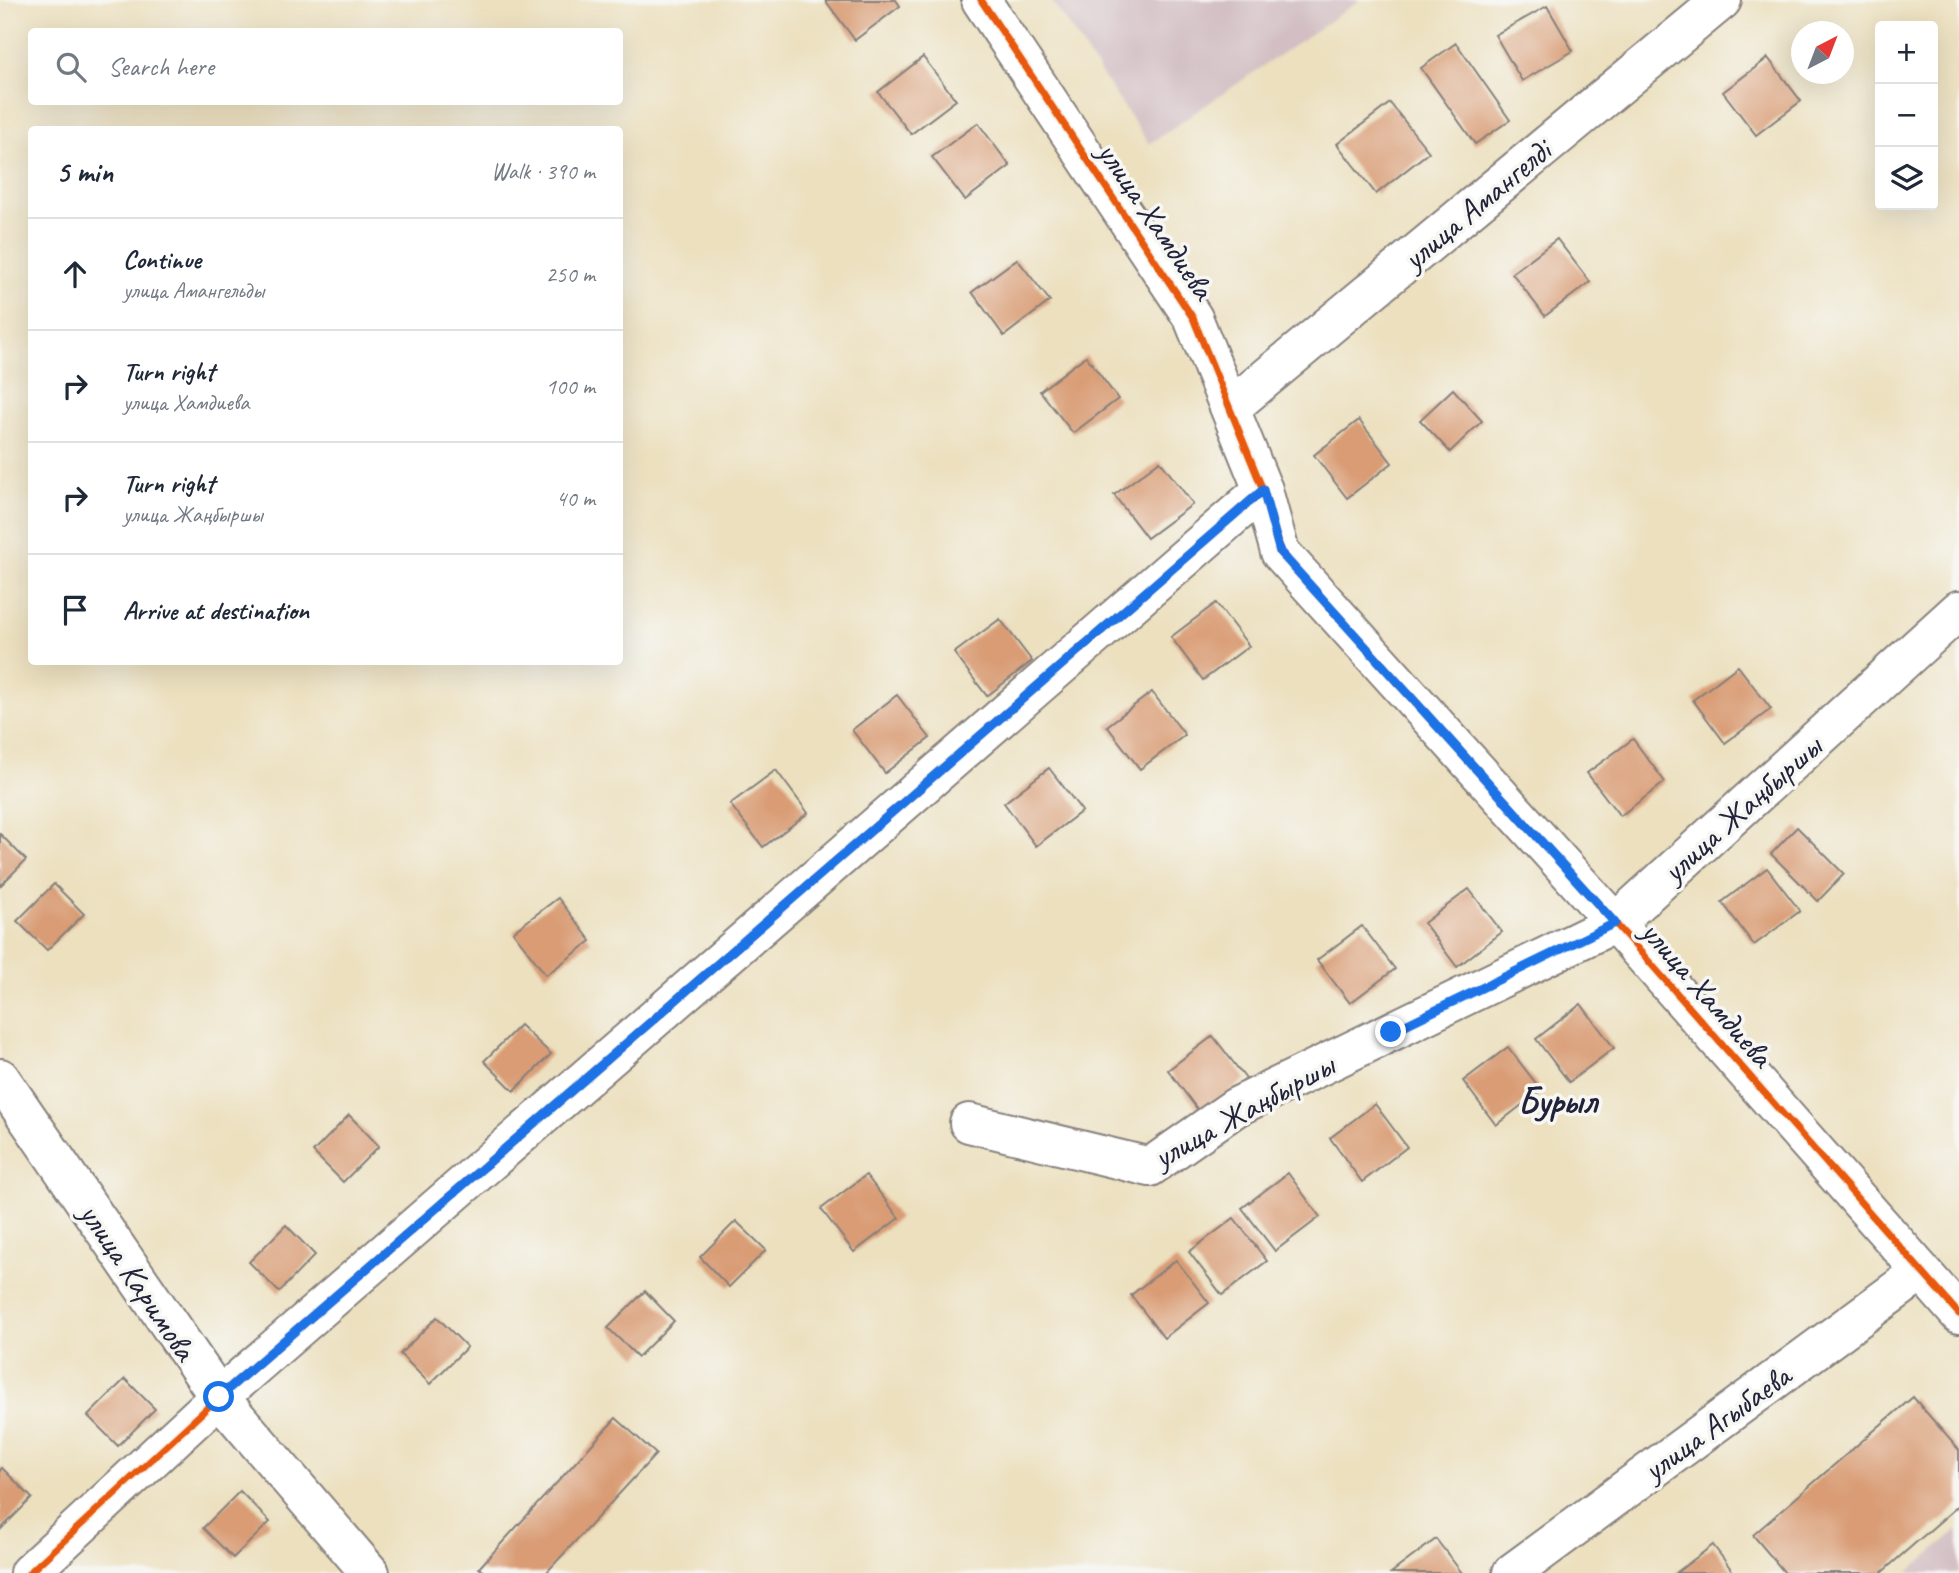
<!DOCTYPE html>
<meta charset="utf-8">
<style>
:root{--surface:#fff;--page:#f2f2f3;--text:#1f2937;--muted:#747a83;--line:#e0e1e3}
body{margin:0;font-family:Caveat,sans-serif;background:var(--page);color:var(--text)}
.controls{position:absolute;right:21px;top:21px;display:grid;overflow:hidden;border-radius:7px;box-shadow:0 7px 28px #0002}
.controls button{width:63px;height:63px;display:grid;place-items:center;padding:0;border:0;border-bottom:2px solid var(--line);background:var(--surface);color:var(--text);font:35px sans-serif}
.compass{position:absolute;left:1791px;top:21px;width:63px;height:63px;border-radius:50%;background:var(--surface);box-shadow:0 7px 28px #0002;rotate:42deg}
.stop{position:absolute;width:21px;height:21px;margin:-16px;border:5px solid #1a73e8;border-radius:50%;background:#fff}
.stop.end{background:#1a73e8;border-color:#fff;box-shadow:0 2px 7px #0008}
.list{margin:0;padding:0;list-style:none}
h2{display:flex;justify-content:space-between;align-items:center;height:91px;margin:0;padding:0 28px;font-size:30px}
h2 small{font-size:23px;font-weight:400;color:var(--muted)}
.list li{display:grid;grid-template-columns:46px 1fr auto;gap:21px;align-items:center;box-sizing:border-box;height:112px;padding:0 28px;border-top:2px solid var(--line)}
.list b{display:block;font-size:26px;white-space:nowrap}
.list p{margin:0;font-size:23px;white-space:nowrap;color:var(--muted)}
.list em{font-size:23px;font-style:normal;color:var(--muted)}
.icon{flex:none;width:38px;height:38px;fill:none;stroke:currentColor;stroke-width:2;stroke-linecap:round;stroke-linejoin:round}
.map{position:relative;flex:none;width:1959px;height:1573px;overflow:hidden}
.search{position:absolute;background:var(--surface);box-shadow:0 7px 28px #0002;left:28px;top:28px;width:595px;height:77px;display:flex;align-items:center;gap:18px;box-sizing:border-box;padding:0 24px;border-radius:7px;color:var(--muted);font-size:26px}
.panel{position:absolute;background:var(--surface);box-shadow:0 7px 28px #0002;left:28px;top:126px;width:595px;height:539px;border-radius:7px}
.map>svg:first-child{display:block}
.industrial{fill:#d2bec3}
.building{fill:#d99c75}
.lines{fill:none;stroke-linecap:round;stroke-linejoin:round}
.minor-casing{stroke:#87817d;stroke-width:42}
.minor{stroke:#fff;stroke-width:38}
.cycleway-casing{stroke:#f6f6f2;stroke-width:11}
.cycleway{stroke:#e8590c;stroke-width:7}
.route{stroke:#1a73e8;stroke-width:9}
.labels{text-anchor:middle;stroke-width:7;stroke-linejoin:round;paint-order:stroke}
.street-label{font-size:33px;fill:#22223b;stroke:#f6f6f2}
.quarter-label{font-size:37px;font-weight:bold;fill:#22223b;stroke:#f6f6f2}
</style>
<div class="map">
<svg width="1959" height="1573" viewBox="0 0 1959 1573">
<rect width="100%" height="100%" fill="#f6f6f2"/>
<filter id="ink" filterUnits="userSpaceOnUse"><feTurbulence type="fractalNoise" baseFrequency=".0143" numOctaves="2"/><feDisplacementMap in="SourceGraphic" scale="14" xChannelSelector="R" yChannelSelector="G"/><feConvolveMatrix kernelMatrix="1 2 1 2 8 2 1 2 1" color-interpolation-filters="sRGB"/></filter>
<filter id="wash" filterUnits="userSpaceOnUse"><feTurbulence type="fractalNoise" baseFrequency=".00686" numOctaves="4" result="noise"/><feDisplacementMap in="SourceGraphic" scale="28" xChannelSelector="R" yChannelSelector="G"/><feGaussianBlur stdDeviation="1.57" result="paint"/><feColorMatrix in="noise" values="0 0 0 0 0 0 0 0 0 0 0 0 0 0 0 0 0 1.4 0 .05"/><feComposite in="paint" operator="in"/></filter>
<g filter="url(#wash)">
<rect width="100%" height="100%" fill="#ece0bf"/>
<g class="industrial">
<path d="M1051 0H1360L1149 144Z"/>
<path d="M1959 1529V1573H1907Z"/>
</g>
<g id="blocks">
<g class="building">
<path d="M825 0H896L900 6 855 40Z"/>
<path d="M1547 6 1573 51 1522 81 1495 35Z"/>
<path d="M1456 43 1510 120 1475 144 1421 68Z"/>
<path d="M923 57 956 100 911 134 878 92Z"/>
<path d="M1768 58 1801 101 1756 135 1723 92Z"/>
<path d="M1390 103 1429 152 1376 194 1337 144Z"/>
<path d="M978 123 1010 166 965 200 932 157Z"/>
<path d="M1557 239 1590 282 1545 316 1512 273Z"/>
<path d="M1017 259 1050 301 1004 336 972 292Z"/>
<path d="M1086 356 1118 399 1073 433 1040 391Z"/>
<path d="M1453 389 1482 421 1450 452 1420 420Z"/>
<path d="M1359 420 1392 463 1347 498 1314 455Z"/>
<path d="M1160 461 1193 504 1147 538 1114 495Z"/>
<path d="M1216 603 1249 646 1203 680 1171 637Z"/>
<path d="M1000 619 1032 661 987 696 954 653Z"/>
<path d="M1738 666 1771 709 1725 743 1693 700Z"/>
<path d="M1152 692 1185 735 1140 769 1107 726Z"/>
<path d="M897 695 930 738 885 773 852 730Z"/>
<path d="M1633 739 1665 782 1620 816 1587 773Z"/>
<path d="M1049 768 1082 811 1036 846 1004 803Z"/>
<path d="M776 770 808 813 763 847 730 804Z"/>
<path d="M1797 827 1844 874 1818 901 1771 854Z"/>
<path d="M0 834 26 860 0 886Z"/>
<path d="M1767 868 1800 911 1754 945 1722 902Z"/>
<path d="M54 884 84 914 47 950 17 921Z"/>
<path d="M1469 889 1502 932 1457 967 1424 923Z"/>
<path d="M558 898 591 941 546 975 513 932Z"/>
<path d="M1362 926 1395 969 1350 1003 1317 960Z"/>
<path d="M1581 1004 1614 1048 1569 1082 1536 1039Z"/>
<path d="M520 1025 551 1054 514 1091 484 1061Z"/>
<path d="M1213 1036 1246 1079 1201 1114 1168 1070Z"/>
<path d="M1508 1047 1541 1090 1496 1125 1463 1081Z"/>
<path d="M1375 1104 1407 1147 1362 1182 1330 1138Z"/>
<path d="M349 1115 379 1146 343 1182 313 1152Z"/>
<path d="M1288 1173 1320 1217 1275 1251 1242 1208Z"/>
<path d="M866 1175 899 1218 854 1252 821 1209Z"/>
<path d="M1234 1218 1267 1261 1222 1295 1189 1252Z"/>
<path d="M736 1221 766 1250 729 1287 700 1257Z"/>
<path d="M286 1225 315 1255 279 1292 249 1262Z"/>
<path d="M1176 1260 1209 1303 1164 1338 1131 1295Z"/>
<path d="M645 1291 674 1321 638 1357 608 1328Z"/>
<path d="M437 1317 467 1347 430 1384 400 1354Z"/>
<path d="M125 1379 155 1409 118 1446 88 1416Z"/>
<path d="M1913 1397 1959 1450V1505L1881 1573H1785L1753 1535Z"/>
<path d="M616 1418 656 1454 546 1573H485L479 1568Z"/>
<path d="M2 1468 32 1498 0 1530V1470Z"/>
<path d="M240 1491 270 1522 233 1558 203 1528Z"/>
<path d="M1436 1539 1462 1573H1391Z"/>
<path d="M1713 1545 1734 1573H1676Z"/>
</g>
</g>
</g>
<g filter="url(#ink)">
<use href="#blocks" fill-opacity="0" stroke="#87817d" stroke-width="2"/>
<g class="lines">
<defs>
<g id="minor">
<path d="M981 0 1193 318 1263 490 1280 552 1615 923 1959 1314"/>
<path d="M1230 408 1722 0"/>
<path d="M0 1078 219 1397 370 1573"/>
<path d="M969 1123 1150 1167 1236 1107 1615 923 1959 610"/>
<path d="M29 1573 219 1397 1263 490"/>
<path d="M1512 1573 1921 1272"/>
</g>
</defs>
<use href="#minor" class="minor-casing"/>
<use href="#minor" class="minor"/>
<defs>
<g id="cycleway">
<path d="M981 0 1193 318 1263 490 1280 552 1615 923 1959 1314"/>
<path d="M29 1573 219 1397 1263 490"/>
</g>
</defs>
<use href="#cycleway" class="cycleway-casing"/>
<use href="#cycleway" class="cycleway"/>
</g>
</g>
<g class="lines" filter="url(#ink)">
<path class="route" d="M219 1397 1263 490 1280 552 1615 923 1391 1032"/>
</g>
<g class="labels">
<g class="street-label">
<text transform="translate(1476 204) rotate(-40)" y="12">улица Амангелді</text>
<text transform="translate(1157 220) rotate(56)" y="12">улица Хамдиева</text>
<text transform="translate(1741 808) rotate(-42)" y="12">улица Жаңбыршы</text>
<text transform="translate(1708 993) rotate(49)" y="12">улица Хамдиева</text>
<text transform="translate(1243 1110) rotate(-29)" y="12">улица Жаңбыршы</text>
<text transform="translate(139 1281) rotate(56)" y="12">улица Каримова</text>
<text transform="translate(1716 1422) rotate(-36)" y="12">улица Агыбаева</text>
</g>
<g class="quarter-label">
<text x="1557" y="1113">Бурыл</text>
</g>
</g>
</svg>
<div class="controls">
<button>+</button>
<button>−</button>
<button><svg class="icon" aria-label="layers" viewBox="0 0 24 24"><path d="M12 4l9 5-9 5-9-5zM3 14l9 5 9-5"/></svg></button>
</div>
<svg class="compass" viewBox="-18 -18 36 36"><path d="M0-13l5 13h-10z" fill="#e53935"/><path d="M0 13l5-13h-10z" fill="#747a83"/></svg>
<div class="stop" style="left:219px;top:1397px"></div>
<div class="stop end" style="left:1391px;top:1032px"></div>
<div class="search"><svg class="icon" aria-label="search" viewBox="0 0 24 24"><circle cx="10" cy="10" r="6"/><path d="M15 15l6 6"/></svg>Search here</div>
<section class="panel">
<h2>5 min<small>Walk · 390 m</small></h2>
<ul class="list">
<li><svg class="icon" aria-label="ahead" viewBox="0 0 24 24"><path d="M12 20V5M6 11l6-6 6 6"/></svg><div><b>Continue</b><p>улица Амангельды</p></div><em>250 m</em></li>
<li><svg class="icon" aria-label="right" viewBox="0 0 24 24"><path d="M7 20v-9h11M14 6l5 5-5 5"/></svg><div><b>Turn right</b><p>улица Хамдиева</p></div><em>100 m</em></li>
<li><svg class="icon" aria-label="right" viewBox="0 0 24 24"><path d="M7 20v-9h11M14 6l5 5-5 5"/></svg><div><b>Turn right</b><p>улица Жаңбыршы</p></div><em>40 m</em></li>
<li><svg class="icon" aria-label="arrive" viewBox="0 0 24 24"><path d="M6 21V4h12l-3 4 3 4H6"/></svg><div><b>Arrive at destination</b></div></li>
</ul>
</section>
</div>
